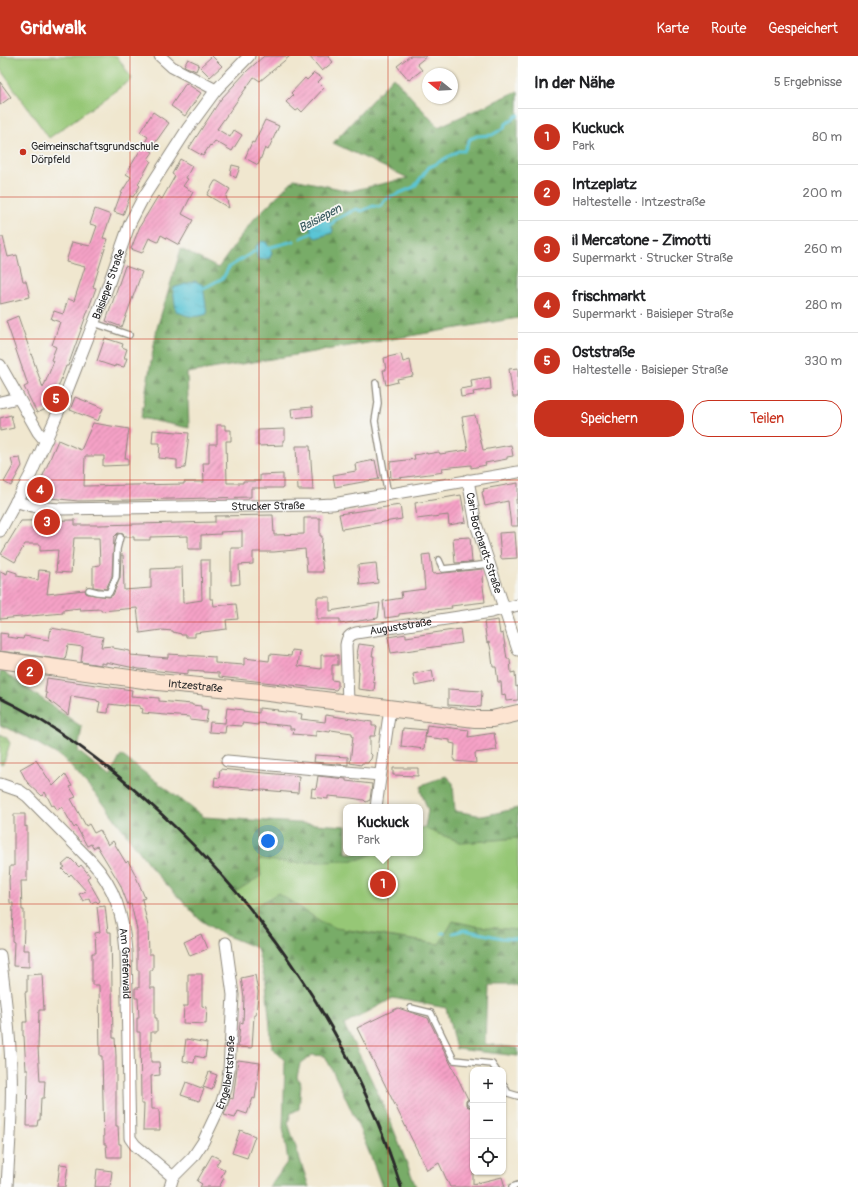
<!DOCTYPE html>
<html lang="de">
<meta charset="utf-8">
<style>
:root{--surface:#fff;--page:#f2f2f2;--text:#202124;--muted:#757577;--line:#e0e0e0;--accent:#c8321e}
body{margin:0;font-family:Pangolin,sans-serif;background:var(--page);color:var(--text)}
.controls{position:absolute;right:12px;bottom:12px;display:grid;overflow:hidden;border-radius:8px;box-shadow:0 1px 3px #0004}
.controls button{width:36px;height:36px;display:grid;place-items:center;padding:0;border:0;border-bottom:1px solid var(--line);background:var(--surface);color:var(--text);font:20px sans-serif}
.compass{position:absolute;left:422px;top:12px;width:36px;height:36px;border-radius:50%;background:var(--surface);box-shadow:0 1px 3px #0004;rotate:288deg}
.you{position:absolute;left:268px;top:785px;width:14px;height:14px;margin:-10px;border:3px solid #fff;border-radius:50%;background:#1a73e8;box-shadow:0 0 0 6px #1a73e833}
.badge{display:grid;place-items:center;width:26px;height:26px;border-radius:50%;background:var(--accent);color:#fff;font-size:13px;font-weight:700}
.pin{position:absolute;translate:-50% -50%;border:2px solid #fff;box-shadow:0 1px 4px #0006}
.popup{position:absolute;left:343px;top:748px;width:80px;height:52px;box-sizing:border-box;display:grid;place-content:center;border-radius:8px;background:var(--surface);filter:drop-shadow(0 1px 3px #0005);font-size:13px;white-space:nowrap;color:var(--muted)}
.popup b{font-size:15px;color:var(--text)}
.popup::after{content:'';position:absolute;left:50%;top:100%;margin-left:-8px;border:8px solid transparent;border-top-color:var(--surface)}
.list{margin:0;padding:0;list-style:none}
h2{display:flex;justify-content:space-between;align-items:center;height:52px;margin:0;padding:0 16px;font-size:17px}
h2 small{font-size:13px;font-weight:400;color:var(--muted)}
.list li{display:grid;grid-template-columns:26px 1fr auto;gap:12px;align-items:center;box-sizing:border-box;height:56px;padding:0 16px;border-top:1px solid var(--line)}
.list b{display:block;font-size:15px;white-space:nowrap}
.list p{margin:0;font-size:13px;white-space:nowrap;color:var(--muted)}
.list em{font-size:13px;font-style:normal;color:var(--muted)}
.actions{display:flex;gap:8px;padding:12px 16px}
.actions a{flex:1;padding:9px 0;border:1px solid var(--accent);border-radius:16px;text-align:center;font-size:14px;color:var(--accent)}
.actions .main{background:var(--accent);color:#fff}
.icon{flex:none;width:22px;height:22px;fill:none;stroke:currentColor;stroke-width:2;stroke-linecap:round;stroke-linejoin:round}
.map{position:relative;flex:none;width:518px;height:1131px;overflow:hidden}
header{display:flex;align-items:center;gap:24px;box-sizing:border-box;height:56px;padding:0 20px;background:var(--accent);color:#fff}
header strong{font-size:19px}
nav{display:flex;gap:22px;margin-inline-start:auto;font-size:14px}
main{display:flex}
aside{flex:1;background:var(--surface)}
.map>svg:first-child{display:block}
.grass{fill:url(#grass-tufts);stroke:#607950}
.forest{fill:url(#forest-firs);stroke:#526c49}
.park{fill:#96c776;stroke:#607950}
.water{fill:url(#water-ripples);stroke:#427880}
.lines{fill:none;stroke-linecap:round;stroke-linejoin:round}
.stream{stroke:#5ac5d5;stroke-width:3}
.building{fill:url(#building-hatch)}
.service-casing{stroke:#8e897d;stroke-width:8}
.minor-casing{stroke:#8e897d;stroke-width:13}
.secondary-casing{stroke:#8e897d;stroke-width:18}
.service{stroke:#fff;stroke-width:5.5}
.minor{stroke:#fff;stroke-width:11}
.secondary{stroke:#fde4d1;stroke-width:16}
.rail{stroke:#2b2b2b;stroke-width:3}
.grid{fill:none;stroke:#c8321e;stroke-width:1;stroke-opacity:0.55}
.poi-dot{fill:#c8321e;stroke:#f6f6f2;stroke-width:1.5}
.labels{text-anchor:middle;stroke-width:3.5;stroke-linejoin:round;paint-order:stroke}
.poi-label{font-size:11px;fill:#2b2b2b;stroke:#f6f6f2;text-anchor:start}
.street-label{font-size:11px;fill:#2b2b2b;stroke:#f6f6f2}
.water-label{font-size:12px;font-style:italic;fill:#39595e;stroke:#f6f6f2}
</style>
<header>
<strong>Gridwalk</strong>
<nav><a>Karte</a><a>Route</a><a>Gespeichert</a></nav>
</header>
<main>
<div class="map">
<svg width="518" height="1131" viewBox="0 0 518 1131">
<defs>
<pattern id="grass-tufts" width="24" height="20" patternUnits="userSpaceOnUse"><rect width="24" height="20" fill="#96c776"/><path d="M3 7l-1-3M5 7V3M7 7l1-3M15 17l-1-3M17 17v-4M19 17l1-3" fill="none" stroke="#7ba261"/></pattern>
<pattern id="forest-firs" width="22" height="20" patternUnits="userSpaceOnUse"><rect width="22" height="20" fill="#78ac67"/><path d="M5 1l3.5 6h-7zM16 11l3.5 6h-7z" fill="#638c55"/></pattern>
<pattern id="water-ripples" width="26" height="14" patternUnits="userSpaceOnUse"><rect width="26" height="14" fill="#5ac5d5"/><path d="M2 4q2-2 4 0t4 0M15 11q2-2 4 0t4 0" fill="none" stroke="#4ea9b7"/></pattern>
<pattern id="building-hatch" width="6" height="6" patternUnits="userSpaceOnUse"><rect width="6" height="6" fill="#f6a2c7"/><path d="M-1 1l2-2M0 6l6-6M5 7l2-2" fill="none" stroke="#c784a2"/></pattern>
</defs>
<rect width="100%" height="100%" fill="#f6f6f2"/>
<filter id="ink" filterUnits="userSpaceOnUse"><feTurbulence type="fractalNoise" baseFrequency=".025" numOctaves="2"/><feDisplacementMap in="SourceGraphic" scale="8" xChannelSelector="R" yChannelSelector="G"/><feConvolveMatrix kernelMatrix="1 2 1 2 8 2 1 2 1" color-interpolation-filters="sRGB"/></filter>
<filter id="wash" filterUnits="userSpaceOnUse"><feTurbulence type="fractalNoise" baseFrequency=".012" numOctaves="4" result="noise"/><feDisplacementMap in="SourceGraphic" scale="16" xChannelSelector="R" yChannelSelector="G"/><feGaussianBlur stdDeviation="0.9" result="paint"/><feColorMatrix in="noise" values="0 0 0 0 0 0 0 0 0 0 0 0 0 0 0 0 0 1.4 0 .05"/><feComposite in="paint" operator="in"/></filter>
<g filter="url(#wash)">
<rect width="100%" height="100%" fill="#f0e7cf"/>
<path class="grass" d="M0 678 6 681 10 687 4 706 2 708 0 707Z"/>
<g class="forest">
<path d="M393 21 438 71 518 35V262L187 317 189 372 141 362 157 272 181 193 218 212 253 164 294 123 350 135 408 122 333 87Z"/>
<path d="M0 615 4 616 82 671 78 695 110 721 121 699 204 761 346 770V797H375L360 803 349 805 291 807 259 804 261 820 278 837 322 866 351 875 439 888 453 865 476 870 518 874V929H487L485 988 518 992V1000L456 993 446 952 393 942 344 969 364 1008 388 1059 416 1131H382C366 1086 347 1042 325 1000L312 999 300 1008 297 1021 301 1029 299 1053 291 1057 288 1067 309 1131H269L288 1105 283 1072 285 1005 272 992 266 928 257 892 220 877 199 863 154 815 103 747 63 702 26 681 0 669Z"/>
<path d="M446 720 453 727 455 755 483 760 518 752V782L463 787 428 774 425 771 428 754 421 736V731L424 728Z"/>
</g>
<g class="park">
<path d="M0 0H117L132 23 49 82 0 13Z"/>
<path d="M425 771 428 774 463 787 518 782V874L476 870 453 865 439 888 336 872 322 866 278 837 247 855 232 838 261 820 259 803 291 807 349 805 360 803 375 797H420V772Z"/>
</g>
<g class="water">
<path d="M326 161 328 162 333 174 332 177 316 182 313 180 310 170 311 167Z"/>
<path d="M262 185 266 186 272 196 270 202 259 204 257 201 255 191Z"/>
<path d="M195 225 203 229 207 258C195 262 188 261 176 255L173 232Z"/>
</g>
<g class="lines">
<g class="stream">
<path d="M328 170 331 169 335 164 356 153 362 155 373 150 378 151 381 150 385 144 388 142 414 131 429 111 434 109 458 95H464L470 83 477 80 492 79 504 72 506 68 518 59"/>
<path d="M301 182 314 176"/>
<path d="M267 192 294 185"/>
<path d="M204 232 223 222 229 211 255 195 259 194"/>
<path d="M442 877H444"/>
<path d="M453 877 464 874 502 882 518 883"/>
</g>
</g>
<g id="blocks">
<g class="building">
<path d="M212 0 222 10 210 21 200 11Z"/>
<path d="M264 0H290L260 25 254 21 217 73 230 81 234 74 242 79 232 95 215 85 211 90 210 89 203 100 189 92 221 43 247 15Z"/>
<path d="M309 0H328L333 6 322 15Z"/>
<path d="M410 0H427L417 8 422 14 409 24 397 10Z"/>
<path d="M188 3 199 8 196 15 184 10Z"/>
<path d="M314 17 322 22 318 26 324 32 302 56 299 53 296 55 286 46 293 39 291 37 305 22 307 24Z"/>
<path d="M0 26 11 41 0 49Z"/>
<path d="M186 27 201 37 185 60 171 50Z"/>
<path d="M153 56 169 67 150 94 153 96 148 103 151 105 138 128 140 130 133 141 130 140 123 159 114 156 121 137 131 121 126 118 148 81 140 76Z"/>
<path d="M265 64 279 70 268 94 265 92 258 109 245 102 252 86 254 87Z"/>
<path d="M180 103 192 110 186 122 188 123 183 130 193 136 182 158 193 164 179 189 161 179 158 186 149 182 142 197 131 193 140 170 158 140 162 143 175 120 172 118Z"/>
<path d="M232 109 240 111 236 122 230 118Z"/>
<path d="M215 125H217L230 133 226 140 229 152 207 139Z"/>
<path d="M95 153 111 159 103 182 108 183 93 231 96 232 68 310H66L51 351 37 357 24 331 28 329 6 265 18 260 43 332 54 305 51 304 56 291 52 289 60 266 51 263 54 255 63 258 68 243 74 245 85 211 66 206 72 186 90 190 97 170 90 168Z"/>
<path d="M0 181H3L8 201 17 199 23 225H26L30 241 0 248Z"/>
<path d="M125 210 142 216 122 271 106 265Z"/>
<path d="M105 282 123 288 122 291 127 293 124 302H127L124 311 115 309V311L97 305Z"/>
<path d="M401 298 403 306 410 304 413 320 397 323 398 326 386 329 383 314H386L384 302Z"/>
<path d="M518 312V341H513L509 313Z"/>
<path d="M490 321 491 333 473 336 474 339 461 341 460 333 472 331 471 324Z"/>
<path d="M75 341 103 352 98 365 70 354Z"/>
<path d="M312 351 313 360 292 362 291 353Z"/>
<path d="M11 359 14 372 0 375V362Z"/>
<path d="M475 359 483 394 511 389 513 400 507 401V403L485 407 486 409 471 412V409L442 412 443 416 437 417 391 423 390 406 415 403 414 399 427 397V398L439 396 440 398 468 394 462 361Z"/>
<path d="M93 367 129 373 125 402H128V409L103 410V404H104V400H85L84 430 184 428V426H204L203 407H209V388H217V369H225V374H231V385H226L227 427H243V425H260V419L283 418V432H251V441L131 444 78 445 50 442 36 436 58 384 81 394Z"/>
<path d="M285 373V384H283V389L258 390V374Z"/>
<path d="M153 374 189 377 185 412 177 413V404L159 402 160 387H152Z"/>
<path d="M296 390H310L313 434H298Z"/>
<path d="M20 402 22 410 11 430 4 426 13 410 11 403Z"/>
<path d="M375 404 379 423 335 431 333 419 356 415 355 408Z"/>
<path d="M518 427V443H516L518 470H511L508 445 485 450 482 436 484 435 483 433Z"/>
<path d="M461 439 466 466 449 469 448 459 417 463 415 447Z"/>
<path d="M400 449 402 463 342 473 339 458Z"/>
<path d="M273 459 274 479 304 478V462H320V480H322L321 498 323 516H307L305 493 274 496H253V508L239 509 240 528 231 529V492H242V475L220 476 221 478 201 479V493H188V480L150 481V484H134V481H124L123 478 118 477 114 481 112 520 106 533 93 531V510L100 509 99 482H74L71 517 56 516 58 494 40 495V488H25L15 506 1 498 21 465 75 464V469H99L215 466V460Z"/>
<path d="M515 476 517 502 501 503 499 477Z"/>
<path d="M470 481 472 506 455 507 453 482Z"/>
<path d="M430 498 433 518 482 513 483 522H482L485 546 459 549 451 550 452 552 399 558V560L385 562 383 545 402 542 401 536 425 533 422 499Z"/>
<path d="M121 499H123L124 534 151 532V513L174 512V511H182L183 547 202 544 201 504H210V543H213L214 550 236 548 238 563 226 564 227 573 195 577V581H186V579H181V578L173 576V575L161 574 140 577 137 552 101 555V553L80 554V552L63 554V557L0 563V515L7 518 8 514 17 517V520L38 524 39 514 50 515 47 538 85 534 86 537 88 538 109 541 113 539 120 522Z"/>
<path d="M376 507 378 527 360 529 358 509Z"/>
<path d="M317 541H330V555L380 547 378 562 340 568V563H317Z"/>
<path d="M498 564 500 578 503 577 507 603H510L511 617 515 616 516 631 518 630V644L506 645 505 638 502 639 501 626H498L496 611H493L491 594 489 586 487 587 484 566Z"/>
<path d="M51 572 103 581 101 591 113 590V592L130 595V599L168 602V598L215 601V607L244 609V602L269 605 270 598 291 600 292 594 300 595 298 610 321 613V599H338V609H332V624L338 625V631L336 634 219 621V617L204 616V615L188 614V618L139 613 106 606V608L101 607V609L81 606 83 591 68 589 65 604 0 595V577L8 578 7 581 23 583 24 580 49 584Z"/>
<path d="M460 573 462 587 391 597 388 581 406 578V581Z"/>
<path d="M359 588 374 590 372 600H374L373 608 374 609 373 617H374L373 626H375L374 635 358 633 359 615H358L359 607 357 606 358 598H357Z"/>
<path d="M432 614 434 626 415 630 413 618Z"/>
<path d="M47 622 132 634 131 640 159 642V645L192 648V649L201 650V653L208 654 206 666 190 664V661L142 657 143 653 140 652V650L125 649V650L109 648 108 657 98 656 100 646 97 645V644L71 640 68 659 46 642 47 637H45Z"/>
<path d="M448 633 482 635 481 651 448 649Z"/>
<path d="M227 652 243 654V655L259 657V652L278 654 277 655 302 658 301 663 325 666 326 659 372 666V670H377L375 680H370V697L372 699 371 703 369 705 368 707H362L361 709 350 707 353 680H352V677L331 674 330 676 316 674V680L293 678 294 673H290V670L258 667V669L242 667V670L226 669 225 677 209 676 210 666 225 667Z"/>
<path d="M427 669 469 674 468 681 494 677 497 694 475 697 476 707 454 705 455 688 450 687V684L425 681Z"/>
<path d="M403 672 426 674 424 693 401 690Z"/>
<path d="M315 699 348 701V709L314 706Z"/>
<path d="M36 704 53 730 65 718 72 730 70 731 76 741 71 743 86 770 89 768 94 777 100 774 108 789 113 785 126 807 128 805 134 816 145 842 142 843 148 870 149 898H153V914H150V932H155V962H157V976H151V1006H159L160 1019 151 1020 152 1053H159L160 1074H143L144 1048H141V1042L140 976H137V962H139L138 942H135V932H139V914H137V874L131 848 128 849 120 828 97 790 93 792 91 788 87 790 76 770 74 772 62 751 57 754 54 749 52 750 45 736 42 740 27 726 20 713Z"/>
<path d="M393 712H418V720L393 719Z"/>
<path d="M220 713 299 720 298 737 214 730 215 721 219 722Z"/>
<path d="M318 720 346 723V725L372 728 370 744 366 746 364 744 351 742 328 740V743L311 741 312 732 316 733Z"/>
<path d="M14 758H25V771L27 770V825H21L22 854H24V873L23 894H29V911L13 910 14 886 12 885 13 847H10L9 825 10 810H14Z"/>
<path d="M70 802 79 811 81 809 90 820 87 822 100 845 98 847 96 845 91 847 89 842 83 845 79 838 86 835 71 818 69 820 62 813 65 811 62 809Z"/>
<path d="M105 850 108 876H111L113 982H115L116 1000V1070H118L119 1088H121V1101H107L106 1088H104L102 1000H100L99 929H92V897H96L95 877 100 876 97 851Z"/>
<path d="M201 878 207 893 190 900 184 886Z"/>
<path d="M42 918 44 954H39L38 991 40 1025H45L44 1042H41L40 1064H38L37 1070H27L28 1014H26L24 980H23V966H27L25 936H27V919Z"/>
<path d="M188 918H202V950L207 951 206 968 183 967 184 950H188Z"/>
<path d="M255 919 258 936 256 959H254L252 992 238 991 240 966 243 967 244 941 241 922Z"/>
<path d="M398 952 428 962 468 1043 466 1045V1049L468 1051H472L473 1053V1128L502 1121 505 1131H450L439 1107 427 1114 357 972Z"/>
<path d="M186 983 207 987 205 1002 195 1000 194 1007 183 1005Z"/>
<path d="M238 1004 260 1007 255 1043 253 1042 247 1058 238 1055 235 1062 224 1059 230 1042 233 1043Z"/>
<path d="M209 1016 217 1019 212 1034 203 1031Z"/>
<path d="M186 1026 204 1033 199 1045 181 1039Z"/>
<path d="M240 1074 255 1080 247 1102 232 1097Z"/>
<path d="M212 1099 220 1103 216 1109 225 1114 221 1121 224 1122 219 1131H200L202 1128 197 1125Z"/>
<path d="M60 1108 68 1109 65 1131H57Z"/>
<path d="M97 1113 112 1115 110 1131H95Z"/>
</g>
</g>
</g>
<g filter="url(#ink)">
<use href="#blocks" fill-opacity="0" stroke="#8e897d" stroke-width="1"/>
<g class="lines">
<defs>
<g id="service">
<path d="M94 267 129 279"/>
<path d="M376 327 378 347 375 365 388 439"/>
<path d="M439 504 443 513 490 508"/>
<path d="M89 534 97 536 109 537 116 521 117 493 120 481"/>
<path d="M411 952 431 957 454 1004 492 1008 496 1014"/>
<path d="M503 1028 508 1037 518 1040"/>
<path d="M470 1047 473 1045"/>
<path d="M512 1131 518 1129"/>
</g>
<g id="minor">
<path d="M160 0 172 11 216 34"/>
<path d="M0 309 38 376 42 381 47 383"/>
<path d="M0 346 18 342"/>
<path id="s1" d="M468 424 476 468 518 594"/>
<path id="s2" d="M16 445C30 451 45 452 60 453L313 449 333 448 518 416"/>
<path id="s3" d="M0 475 31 418 63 345 105 238 130 167 143 142 188 72 216 34 249 0"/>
<path id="s4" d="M348 647 346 589C347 582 349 579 356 577L491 556 518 549"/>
<path d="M227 705 380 719"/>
<path id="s5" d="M0 728 20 735 27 740 91 805C116 832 123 860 126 895L130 1082 135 1089 173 1121"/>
<path d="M376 751 390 652"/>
<path d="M0 899C5 937 10 974 11 1012 13 1052 9 1091 7 1131"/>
<path id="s6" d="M170 1131 173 1121 193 1101 203 1086 221 1048 226 1033 229 1014 233 939 226 887"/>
</g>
<g id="secondary">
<path id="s7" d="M0 604 158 626 261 636 475 663H492L518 657"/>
</g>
</defs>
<use href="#service" class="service-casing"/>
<use href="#minor" class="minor-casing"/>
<use href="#secondary" class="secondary-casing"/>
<use href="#service" class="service"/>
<use href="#minor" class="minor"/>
<use href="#secondary" class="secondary"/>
<path class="rail" d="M0 642C54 668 101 704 146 744 263 848 354 981 401 1131"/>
</g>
</g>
<path class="grid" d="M130 0V1131M259 0V1131M388 0V1131M0 141H518M0 283H518M0 424H518M0 566H518M0 707H518M0 848H518M0 990H518"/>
<circle class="poi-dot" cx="23" cy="96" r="4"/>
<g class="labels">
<g class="poi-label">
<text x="31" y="94">Geimeinschaftsgrundschule<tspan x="31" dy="13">Dörpfeld</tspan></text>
</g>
<g class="street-label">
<text dy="4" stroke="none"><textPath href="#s3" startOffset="270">Baisieper Straße</textPath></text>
<text dy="4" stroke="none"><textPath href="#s2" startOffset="253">Strucker Straße</textPath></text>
<text dy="4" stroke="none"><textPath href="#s1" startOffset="65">Carl-Borchardt-Straße</textPath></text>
<text dy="4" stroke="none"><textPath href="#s4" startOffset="120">Auguststraße</textPath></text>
<text dy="4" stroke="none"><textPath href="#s7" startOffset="197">Intzestraße</textPath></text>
<text dy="4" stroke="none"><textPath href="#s5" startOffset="232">Am Grafenwald</textPath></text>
<text dy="4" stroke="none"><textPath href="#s6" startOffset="131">Engelbertstraße</textPath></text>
</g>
<g class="water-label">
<text transform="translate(320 162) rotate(-28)" y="4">Baisiepen</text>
</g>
</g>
</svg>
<div class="controls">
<button>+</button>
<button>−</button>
<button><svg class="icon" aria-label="locate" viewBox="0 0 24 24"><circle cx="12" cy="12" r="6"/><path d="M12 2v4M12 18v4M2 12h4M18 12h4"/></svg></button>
</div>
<svg class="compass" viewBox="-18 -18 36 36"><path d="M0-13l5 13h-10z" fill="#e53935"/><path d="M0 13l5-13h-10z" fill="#757577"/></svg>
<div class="you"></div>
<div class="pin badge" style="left:383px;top:828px">1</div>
<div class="popup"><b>Kuckuck</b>Park</div>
<div class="pin badge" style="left:30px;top:616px">2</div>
<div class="pin badge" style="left:47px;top:466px">3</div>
<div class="pin badge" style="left:40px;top:434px">4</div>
<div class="pin badge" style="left:56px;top:343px">5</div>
</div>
<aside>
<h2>In der Nähe<small>5 Ergebnisse</small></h2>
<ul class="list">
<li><span class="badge">1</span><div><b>Kuckuck</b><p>Park</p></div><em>80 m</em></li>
<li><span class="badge">2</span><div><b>Intzeplatz</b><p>Haltestelle · Intzestraße</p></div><em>200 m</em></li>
<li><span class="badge">3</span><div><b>il Mercatone - Zimotti</b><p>Supermarkt · Strucker Straße</p></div><em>260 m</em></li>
<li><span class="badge">4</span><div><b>frischmarkt</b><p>Supermarkt · Baisieper Straße</p></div><em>280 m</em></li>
<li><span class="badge">5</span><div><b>Oststraße</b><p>Haltestelle · Baisieper Straße</p></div><em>330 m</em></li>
</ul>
<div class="actions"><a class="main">Speichern</a><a>Teilen</a></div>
</aside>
</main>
